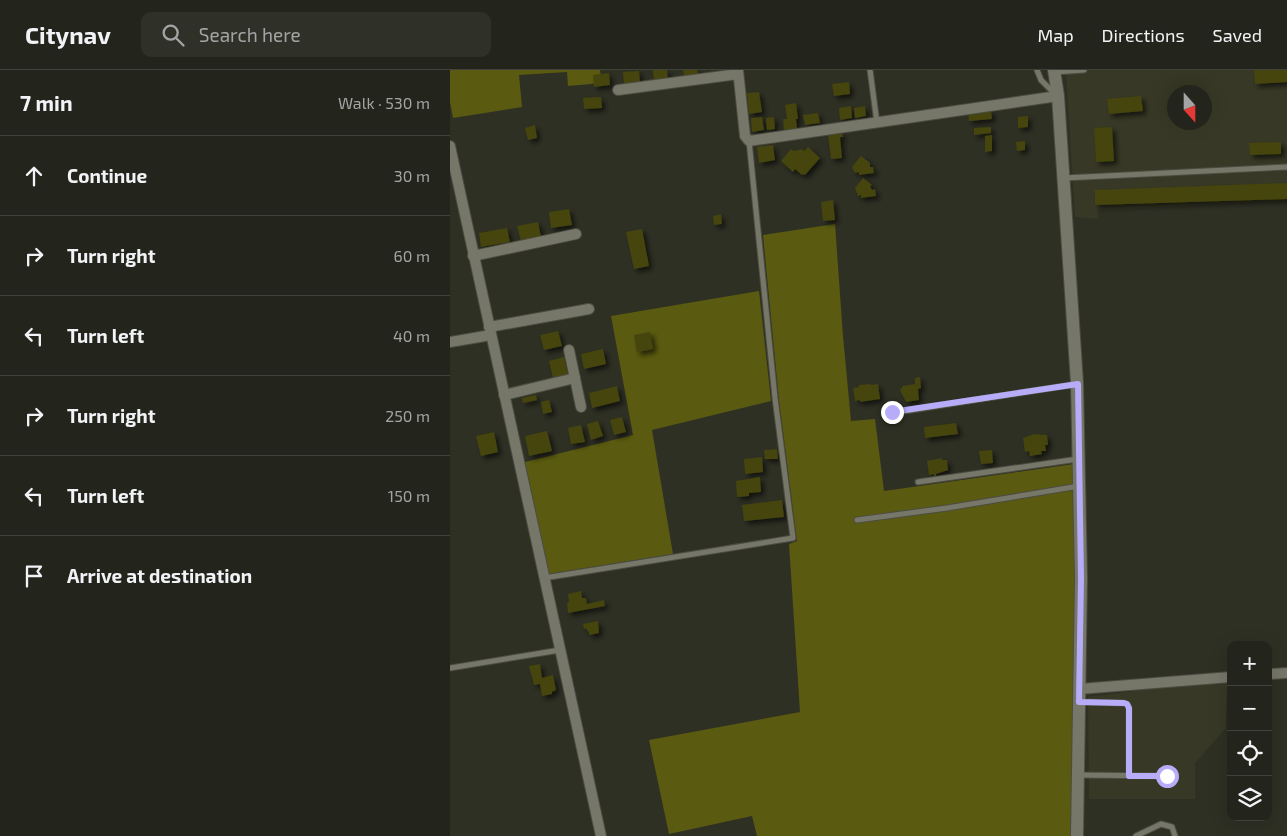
<!DOCTYPE html>
<meta charset="utf-8">
<style>
:root{--surface:#23241b;--page:#2f3028;--text:#f1f3f6;--muted:#a3a4a3;--line:#40413a}
body{margin:0;font-family:"Exo 2",sans-serif;background:var(--page);color:var(--text)}
.controls{position:absolute;right:15px;bottom:15px;display:grid;overflow:hidden;border-radius:10px;box-shadow:0 5px 20px #0002}
.controls button{width:45px;height:45px;display:grid;place-items:center;padding:0;border:0;border-bottom:1px solid var(--line);background:var(--surface);color:var(--text);font:25px sans-serif}
.compass{position:absolute;left:717px;top:15px;width:45px;height:45px;border-radius:50%;background:var(--surface);box-shadow:0 5px 20px #0002;rotate:159deg}
.stop{position:absolute;width:15px;height:15px;margin:-11px;border:4px solid #b6acf8;border-radius:50%;background:#fff}
.stop.end{background:#b6acf8;border-color:#fff;box-shadow:0 1px 5px #0008}
.list{margin:0;padding:0;list-style:none}
h2{display:flex;justify-content:space-between;align-items:center;height:65px;margin:0;padding:0 20px;font-size:21px}
h2 small{font-size:16px;font-weight:400;color:var(--muted)}
.list li{display:grid;grid-template-columns:32px 1fr auto;gap:15px;align-items:center;box-sizing:border-box;height:80px;padding:0 20px;border-top:1px solid var(--line)}
.list b{display:block;font-size:19px;white-space:nowrap}
.list em{font-size:16px;font-style:normal;color:var(--muted)}
.icon{flex:none;width:28px;height:28px;fill:none;stroke:currentColor;stroke-width:2;stroke-linecap:round;stroke-linejoin:round}
.map{position:relative;flex:none;width:837px;height:766px;overflow:hidden}
header{display:flex;align-items:center;gap:30px;box-sizing:border-box;height:70px;padding:0 25px;background:var(--surface);border-bottom:1px solid var(--line)}
header strong{font-size:24px}
nav{display:flex;gap:28px;margin-inline-start:auto;font-size:18px}
.search{width:350px;height:45px;background:var(--page);display:flex;align-items:center;gap:12px;box-sizing:border-box;padding:0 18px;border-radius:10px;color:var(--muted);font-size:19px}
main{display:flex}
aside{flex:1;background:var(--surface)}
.map>svg:first-child{display:block}
.built{fill:#373825;fill-rule:evenodd}
.green{fill:#5a5a10}
.building{fill:#44450d;filter:url(#shadow)}
.lines{fill:none;stroke-linecap:round;stroke-linejoin:round}
.lane-casing{stroke:#4c4d42;stroke-width:7}
.street-casing{stroke:#4c4d42;stroke-width:12}
.secondary-casing{stroke:#4c4d42;stroke-width:14}
.lane{stroke:#767769;stroke-width:5}
.street{stroke:#767769;stroke-width:10}
.secondary{stroke:#767769;stroke-width:12}
.route{stroke:#b6acf8;stroke-width:6}
</style>
<header>
<strong>Citynav</strong>
<div class="search"><svg class="icon" aria-label="search" viewBox="0 0 24 24"><circle cx="10" cy="10" r="6"/><path d="M15 15l6 6"/></svg>Search here</div>
<nav><a>Map</a><a>Directions</a><a>Saved</a></nav>
</header>
<main>
<aside>
<h2>7 min<small>Walk · 530 m</small></h2>
<ul class="list">
<li><svg class="icon" aria-label="ahead" viewBox="0 0 24 24"><path d="M12 20V5M6 11l6-6 6 6"/></svg><div><b>Continue</b></div><em>30 m</em></li>
<li><svg class="icon" aria-label="right" viewBox="0 0 24 24"><path d="M7 20v-9h11M14 6l5 5-5 5"/></svg><div><b>Turn right</b></div><em>60 m</em></li>
<li><svg class="icon" aria-label="left" viewBox="0 0 24 24"><path d="M17 20v-9H6M10 6l-5 5 5 5"/></svg><div><b>Turn left</b></div><em>40 m</em></li>
<li><svg class="icon" aria-label="right" viewBox="0 0 24 24"><path d="M7 20v-9h11M14 6l5 5-5 5"/></svg><div><b>Turn right</b></div><em>250 m</em></li>
<li><svg class="icon" aria-label="left" viewBox="0 0 24 24"><path d="M17 20v-9H6M10 6l-5 5 5 5"/></svg><div><b>Turn left</b></div><em>150 m</em></li>
<li><svg class="icon" aria-label="arrive" viewBox="0 0 24 24"><path d="M6 21V4h12l-3 4 3 4H6"/></svg><div><b>Arrive at destination</b></div></li>
</ul>
</aside>
<div class="map">
<svg width="837" height="766" viewBox="0 0 837 766">
<defs>
<filter id="shadow"><feDropShadow dx="3.5" dy="3.5" stdDeviation="2.5" flood-color="#0009"/></filter>
</defs>
<rect width="100%" height="100%" fill="#2f3024"/>
<g class="built">
<path d="M616 0H837V131L648 140V149L625 147ZM724 22H754V52H724Z"/>
<path d="M778 609 775 659 745 693V729H639L638 627Z"/>
</g>
<g class="green">
<path d="M0 0H150L152 13 118 16 117 2 69 5 72 37 3 48 0 32Z"/>
<path d="M385 154 393 266 401 351 425 349 434 421 624 394 625 515 621 766H307L302 746 219 764 199 670 350 642 339 474 347 471 329 330 313 165Z"/>
<path d="M309 221 321 331 202 360 223 484 98 504 75 392 183 365 161 246Z"/>
</g>
<g class="building">
<path d="M203 0H217L218 10 204 12Z"/>
<path d="M233 0H247L248 4 234 6Z"/>
<path d="M804 0H837V12L805 14Z"/>
<path d="M189 1 190 13 174 14 173 2Z"/>
<path d="M159 3 160 15 144 17 143 5Z"/>
<path d="M399 12 400 24 384 26 382 14Z"/>
<path d="M309 22 312 42 299 44 297 23Z"/>
<path d="M691 26 693 41 659 44 657 29Z"/>
<path d="M151 27 152 38 134 39 133 28Z"/>
<path d="M346 33 348 49H346L347 59 334 60 333 49H337L335 35Z"/>
<path d="M401 36 402 48 390 50 389 38Z"/>
<path d="M415 36 416 46 405 48 404 38Z"/>
<path d="M541 40 542 49 519 51 518 42Z"/>
<path d="M368 43 370 53 355 55 353 45Z"/>
<path d="M578 46V57L568 58V47Z"/>
<path d="M312 47 314 60 302 62 301 48Z"/>
<path d="M324 47 325 59 317 60 316 48Z"/>
<path d="M85 55 87 68 78 70 75 58Z"/>
<path d="M541 57V63L524 65V58Z"/>
<path d="M662 57 664 91 646 92 644 58Z"/>
<path d="M392 62 393 67H390L392 88 381 89 378 64Z"/>
<path d="M542 65V81L535 82V66Z"/>
<path d="M575 71V80L567 81 566 72Z"/>
<path d="M831 72V84L800 85 799 73Z"/>
<path d="M323 75 325 90 309 93 307 77Z"/>
<path d="M358 77 370 88 355 105 353 104 352 105 345 99 343 102 331 91 341 79 344 81 352 79 354 81Z"/>
<path d="M411 86 420 93V97H423L424 103 409 105V102L405 103 402 97Z"/>
<path d="M413 108 422 115 420 116 422 120 425 119 426 126 411 128V125L408 126 405 118Z"/>
<path d="M837 113V129L645 135V120Z"/>
<path d="M383 130 385 150 373 151 371 132Z"/>
<path d="M119 139 122 155 101 158 99 142Z"/>
<path d="M271 144 272 154 264 155 263 146Z"/>
<path d="M88 152 91 167 71 171 67 156Z"/>
<path d="M57 158 60 172 31 177 29 163Z"/>
<path d="M192 159 199 196 184 199 176 162Z"/>
<path d="M108 261 112 276 94 280 90 265Z"/>
<path d="M200 262 203 279 187 282 184 265Z"/>
<path d="M153 279 156 294 134 299 131 284Z"/>
<path d="M114 287 118 304 103 308 99 291Z"/>
<path d="M470 307 471 318 468 319 469 330 456 332 450 320 453 316 465 314V308Z"/>
<path d="M421 314V315L428 314 430 329 410 332V330L405 331 403 318 409 317V315Z"/>
<path d="M167 316 170 331 142 338 139 323Z"/>
<path d="M86 325 87 330 73 333 72 328Z"/>
<path d="M99 330 102 342 93 344 91 332Z"/>
<path d="M172 347 176 362 164 365 160 350Z"/>
<path d="M148 351 153 366 141 370 137 354Z"/>
<path d="M506 353 508 364 475 368 474 357Z"/>
<path d="M131 355 135 372 121 374 118 358Z"/>
<path d="M97 361 102 381 79 386 75 366Z"/>
<path d="M44 362 48 382 31 386 26 366Z"/>
<path d="M584 364 597 365 598 375H595L596 381H591L592 384 580 386 579 381 575 382 573 368Z"/>
<path d="M327 379 328 389H315L314 380Z"/>
<path d="M542 380 543 393 531 394 529 381Z"/>
<path d="M312 387 313 402 295 404 294 389Z"/>
<path d="M492 388V390H497L498 400 486 404V406L484 407V404L479 405 477 391Z"/>
<path d="M310 407 311 422 299 423V426L287 427 286 411Z"/>
<path d="M332 430 334 447 294 451 292 435Z"/>
<path d="M131 521 132 528H136L137 534 154 530 155 536 118 543 117 533 119 532 118 524Z"/>
<path d="M148 551 149 563 140 565 136 558 134 559 133 554Z"/>
<path d="M90 594 92 608 103 605 106 620 102 622V624L92 626 90 614 84 615 79 596Z"/>
</g>
<g class="lines">
<defs>
<g id="lane">
<path d="M420 0 427 53"/>
<path d="M587 0 591 10 604 23"/>
<path d="M605 2 634 0"/>
<path d="M614 108 837 97"/>
<path d="M442 343 627 314"/>
<path d="M468 412 628 389"/>
<path d="M407 450 497 438 629 416"/>
<path d="M94 508 343 468 325 328 299 71"/>
<path d="M0 598 110 580"/>
<path d="M630 632 674 633 677 634 679 638V706"/>
<path d="M628 705 717 706"/>
<path d="M686 766 711 754 722 757 725 766"/>
</g>
<g id="street">
<path d="M288 0 295 66 299 71 608 26"/>
<path d="M168 20 288 4"/>
<path d="M0 76 151 766"/>
<path d="M23 186 126 164"/>
<path d="M39 257 139 239"/>
<path d="M0 272 41 265"/>
<path d="M119 280 131 337"/>
<path d="M54 325 125 308"/>
<path d="M818 604 837 603"/>
<path d="M629 619 781 607"/>
</g>
<path id="secondary" d="M604 0 608 26 627 313 631 508 627 766"/>
</defs>
<use href="#lane" class="lane-casing"/>
<use href="#street" class="street-casing"/>
<use href="#secondary" class="secondary-casing"/>
<use href="#lane" class="lane"/>
<use href="#street" class="street"/>
<use href="#secondary" class="secondary"/>
</g>
<g class="lines">
<path class="route" d="M442 342 628 314 631 508 629 632 674 633 677 634 679 638V706H717"/>
</g>
</svg>
<div class="controls">
<button>+</button>
<button>−</button>
<button><svg class="icon" aria-label="locate" viewBox="0 0 24 24"><circle cx="12" cy="12" r="6"/><path d="M12 2v4M12 18v4M2 12h4M18 12h4"/></svg></button>
<button><svg class="icon" aria-label="layers" viewBox="0 0 24 24"><path d="M12 4l9 5-9 5-9-5zM3 14l9 5 9-5"/></svg></button>
</div>
<svg class="compass" viewBox="-18 -18 36 36"><path d="M0-13l5 13h-10z" fill="#e53935"/><path d="M0 13l5-13h-10z" fill="#a3a4a3"/></svg>
<div class="stop" style="left:717px;top:706px"></div>
<div class="stop end" style="left:442px;top:342px"></div>
</div>
</main>
